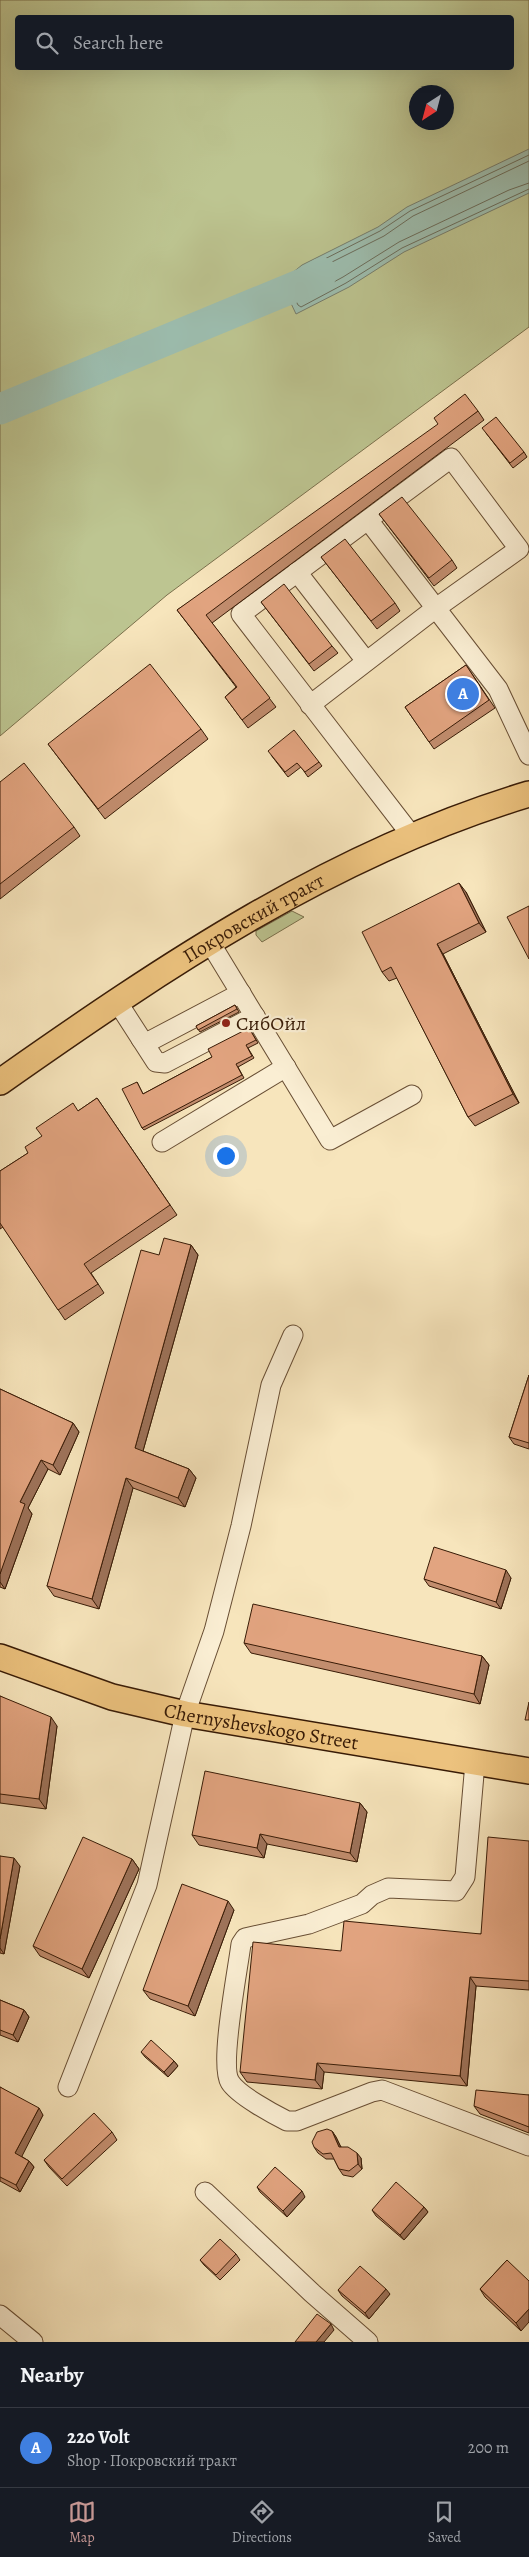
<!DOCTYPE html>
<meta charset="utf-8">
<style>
:root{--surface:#171b24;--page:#20242c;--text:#f1f3f6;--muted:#9ea1a6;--line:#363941;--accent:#c59692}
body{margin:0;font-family:Alegreya,serif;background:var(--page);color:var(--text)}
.compass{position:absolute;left:409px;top:85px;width:45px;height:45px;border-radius:50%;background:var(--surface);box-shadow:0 5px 20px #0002;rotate:216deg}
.you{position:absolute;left:225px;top:1155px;width:18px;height:18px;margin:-12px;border:4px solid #fff;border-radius:50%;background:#1a73e8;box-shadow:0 0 0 8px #1a73e833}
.badge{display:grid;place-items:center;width:32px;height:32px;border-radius:50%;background:var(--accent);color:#fff;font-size:16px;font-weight:700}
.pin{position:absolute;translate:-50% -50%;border:2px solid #fff;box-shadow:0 1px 5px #0006}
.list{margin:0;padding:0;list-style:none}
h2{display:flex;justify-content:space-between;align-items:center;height:65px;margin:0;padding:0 20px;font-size:21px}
h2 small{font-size:16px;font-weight:400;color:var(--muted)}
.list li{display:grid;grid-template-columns:32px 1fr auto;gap:15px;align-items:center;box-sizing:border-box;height:80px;padding:0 20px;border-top:1px solid var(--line)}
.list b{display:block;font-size:19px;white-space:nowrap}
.list p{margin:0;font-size:16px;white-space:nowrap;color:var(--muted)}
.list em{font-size:16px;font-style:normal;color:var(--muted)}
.icon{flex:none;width:28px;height:28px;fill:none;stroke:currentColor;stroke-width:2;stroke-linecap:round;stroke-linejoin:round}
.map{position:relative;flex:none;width:529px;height:2342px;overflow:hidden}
.search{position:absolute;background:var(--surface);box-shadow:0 5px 20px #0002;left:15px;right:15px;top:15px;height:55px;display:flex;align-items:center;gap:12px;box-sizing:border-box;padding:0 18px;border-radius:5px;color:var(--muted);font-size:19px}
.sheet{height:145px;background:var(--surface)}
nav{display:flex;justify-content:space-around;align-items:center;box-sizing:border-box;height:70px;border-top:1px solid var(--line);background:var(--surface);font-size:14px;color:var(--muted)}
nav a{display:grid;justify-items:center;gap:2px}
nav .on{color:var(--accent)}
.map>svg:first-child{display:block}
.green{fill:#bdc591;stroke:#7a704c;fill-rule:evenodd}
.water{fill:#9dbfb1;stroke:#757d6d}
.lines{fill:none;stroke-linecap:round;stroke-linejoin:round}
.shore{stroke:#6a6d5c;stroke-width:1}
.river{stroke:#9dbfb1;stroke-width:31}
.minor-casing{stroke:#684e34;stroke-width:21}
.major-casing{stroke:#381b06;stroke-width:28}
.minor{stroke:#faeed3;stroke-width:19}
.major{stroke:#ecc27e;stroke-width:25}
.wall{fill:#c28d6e;stroke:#381b06}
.shaded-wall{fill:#9e735a;stroke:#381b06}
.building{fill:#e2a480;stroke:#381b06}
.poi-dot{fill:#8f2418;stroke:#faeed3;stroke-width:2}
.labels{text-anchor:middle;stroke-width:4.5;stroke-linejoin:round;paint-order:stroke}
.street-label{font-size:20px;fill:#381b06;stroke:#faeed3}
.poi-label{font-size:20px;fill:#381b06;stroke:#faeed3;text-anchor:start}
</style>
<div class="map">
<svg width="529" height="2342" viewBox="0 0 529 2342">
<rect width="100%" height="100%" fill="#f7e5bc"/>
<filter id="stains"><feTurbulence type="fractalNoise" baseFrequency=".004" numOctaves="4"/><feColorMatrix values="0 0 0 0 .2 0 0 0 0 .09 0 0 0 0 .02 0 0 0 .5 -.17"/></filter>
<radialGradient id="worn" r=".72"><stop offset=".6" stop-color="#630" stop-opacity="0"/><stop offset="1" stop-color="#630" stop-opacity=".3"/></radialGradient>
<g class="green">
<path d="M0 0H529V327L167 595 0 736ZM18 18H512V68H18ZM416 92H446V122H416Z"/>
<path d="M292 911 304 917 262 942 256 935V931Z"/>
</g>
<path class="water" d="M529 149V193L404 252 349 287 296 314 281 282 302 265 378 227 407 207Z"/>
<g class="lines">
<g class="shore">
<path d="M529 155 410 211 380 231 305 269 288 285 298 305 301 307 346 283 402 248 529 189"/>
<path d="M529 161 413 216 384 236 308 274 296 287 301 297 304 298 343 277 399 242 509 190 529 183"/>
</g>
<path class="river" d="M0 409 304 283 322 273"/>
<defs>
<g id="minor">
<path d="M368 520 498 689 529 755"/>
<path d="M297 572 366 661"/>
<path d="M310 705 436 608 519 549 451 458 241 614 412 836"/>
<path d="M209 941 330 1140 412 1095"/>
<path d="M116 1000 156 1062 165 1063 255 1016"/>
<path d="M141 1039 148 1042 241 993"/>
<path d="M162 1142 286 1067"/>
<path d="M475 1763 465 1877 456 1891 388 1888 372 1895 362 1904 309 1924 245 1938 241 1944C238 1969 219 2065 230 2082 238 2095 273 2114 287 2121H297L372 2092 382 2090 529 2146"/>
<path d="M68 2087 147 1885 185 1714 214 1631 241 1526 271 1385 293 1335"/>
<path d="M205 2192 312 2293 368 2342"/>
<path d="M0 2315 33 2342"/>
</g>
<g id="major">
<path id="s1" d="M0 1082C165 966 334 852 529 794"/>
<path id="s2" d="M0 1657 112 1697 185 1714 529 1771"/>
</g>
</defs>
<use href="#minor" class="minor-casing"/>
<use href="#major" class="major-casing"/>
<use href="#minor" class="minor"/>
<use href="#major" class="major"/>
</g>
<g class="wall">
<path d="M478 411 484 420 212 623 276 707 248 728 225 697 236 687 177 610Z"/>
<path d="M486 433 524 452 527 457 513 468Z"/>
<path d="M379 514 452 560 457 568 434 586Z"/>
<path d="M321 557 395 603 400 611 377 629Z"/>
<path d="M261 602 332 646 338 653 314 671Z"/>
<path d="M466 665 495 708 434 749 405 707Z"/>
<path d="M201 729 208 739 105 819 48 744Z"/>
<path d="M271 755 319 762 322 766 308 777 301 767 288 777Z"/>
<path d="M0 782 74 827 80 836 0 899Z"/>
<path d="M466 892 486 932 443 954 519 1103 475 1126 468 1117 397 978 389 981 382 972Z"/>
<path d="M235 1005 239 1012 200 1032 196 1026Z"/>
<path d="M249 1028 258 1043 248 1048 254 1058 238 1067 244 1078 144 1130 142 1128 137 1082 143 1094 212 1057Z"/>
<path d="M97 1098 177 1215 91 1273 104 1293 65 1320 3 1227 0 1229V1171L28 1153 78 1111Z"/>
<path d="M191 1245 198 1255 143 1451 189 1469 196 1478 185 1507 133 1488 99 1609 54 1596 47 1586 159 1255Z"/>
<path d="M529 1375V1449L514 1444 509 1437Z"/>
<path d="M0 1389 73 1423 79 1432 60 1475 48 1469 28 1508 32 1514 5 1589 0 1587Z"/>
<path d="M511 1578 501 1609 429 1586 424 1579Z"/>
<path d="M244 1643 482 1656 489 1665 480 1704 251 1653Z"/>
<path d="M0 1696 57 1726 46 1809 0 1803Z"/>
<path d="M360 1803 367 1812 357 1862 267 1844 264 1858 199 1845 192 1835Z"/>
<path d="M529 1841V1990L476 1986 467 2086 324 2072 322 2089 247 2082 240 2072 341 1951 481 1934Z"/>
<path d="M0 1856 20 1866 4 1954 0 1953Z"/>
<path d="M132 1859 139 1869 89 1978 40 1956 33 1946Z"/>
<path d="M234 1910 195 2016 150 1999 143 1990Z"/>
<path d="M0 2000 24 2010 29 2017 18 2042 0 2035Z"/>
<path d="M141 2052 174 2061 178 2066 168 2077 145 2057Z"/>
<path d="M0 2087 43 2115 21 2156 29 2161 34 2167 20 2192 0 2181Z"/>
<path d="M529 2095V2133L480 2114 474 2106Z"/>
<path d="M332 2131 336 2137 341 2147 361 2158 362 2169 353 2177 343 2175 339 2169 334 2159H326L318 2153 314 2147Z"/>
<path d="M112 2132 117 2140 67 2186 49 2167 44 2160Z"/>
<path d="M257 2187 305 2197 287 2217 260 2192Z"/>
<path d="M424 2207 428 2212 404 2240 376 2216 372 2210Z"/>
<path d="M236 2254 240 2260 220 2280 204 2265 200 2260Z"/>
<path d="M507 2260 521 2331 485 2297 480 2289Z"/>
<path d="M338 2290 390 2294 369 2319 342 2296Z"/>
</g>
<g class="shaded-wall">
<path d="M459 883 466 892 486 932 479 923Z"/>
<path d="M437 944 443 954 519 1103 513 1094Z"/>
<path d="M191 1245 198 1255 141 1458 135 1448Z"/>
<path d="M73 1423 79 1432 60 1475 53 1465Z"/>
<path d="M41 1460 48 1469 28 1508 32 1514 5 1589 0 1582V1574L20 1502Z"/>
<path d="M189 1469 196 1478 185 1507 178 1498Z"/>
<path d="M126 1478 133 1488 99 1609 92 1599Z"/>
<path d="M506 1570 511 1578 501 1609 496 1602Z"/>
<path d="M482 1656 489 1665 480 1704 474 1694Z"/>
<path d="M51 1717 57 1726 46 1809 39 1799Z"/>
<path d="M360 1803 367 1812 357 1862 350 1853Z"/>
<path d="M260 1834 267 1844 264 1858 257 1848Z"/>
<path d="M14 1858 20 1866 4 1954 0 1948V1939Z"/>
<path d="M132 1859 139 1869 89 1978 82 1969Z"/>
<path d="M228 1901 234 1910 195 2016 188 2006Z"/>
<path d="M470 1977 476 1986 467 2086 460 2076Z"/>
<path d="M24 2010 29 2017 18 2042 13 2035Z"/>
<path d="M174 2061 178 2066 168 2077 164 2072Z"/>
<path d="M317 2063 324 2072 322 2089 315 2080Z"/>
<path d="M39 2108 43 2115 20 2160 15 2153Z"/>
<path d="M332 2131 336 2137 343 2152 339 2147Z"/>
<path d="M357 2153 361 2158 362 2169 358 2164Z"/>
<path d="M29 2161 34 2167 20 2192 16 2185Z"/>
<path d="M302 2191 305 2197 287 2217 283 2211Z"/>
<path d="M424 2207 428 2212 404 2240 400 2235Z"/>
<path d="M386 2289 390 2294 369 2319 365 2313Z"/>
<path d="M529 2309V2322L521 2331 516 2323Z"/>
<path d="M331 2324 334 2330 324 2342H316Z"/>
</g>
<g class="building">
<path d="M465 394 478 411 206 615 270 698 242 720 225 697 237 687 177 610 438 424 434 418Z"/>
<path d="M496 417 524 452 510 463 482 428Z"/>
<path d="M402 497 452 560 429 578 379 514Z"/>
<path d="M345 539 395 603 371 621 321 557Z"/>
<path d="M284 584 332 646 309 664 261 602Z"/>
<path d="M150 664 201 729 98 809 48 744Z"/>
<path d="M466 665 489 700 429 742 405 707Z"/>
<path d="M294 730 319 762 305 772 297 763 285 772 268 751Z"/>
<path d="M24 763 74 827 0 884V782Z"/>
<path d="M459 883 479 923 437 944 513 1094 468 1117 391 967 382 972 362 932Z"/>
<path d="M529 906V959L507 917Z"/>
<path d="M235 1005 237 1009 198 1030 196 1026Z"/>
<path d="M249 1028 256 1040 246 1045 252 1056 236 1064 242 1075 142 1128 122 1089 137 1082 143 1094 212 1057 208 1049Z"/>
<path d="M97 1098 170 1205 84 1264 98 1284 58 1310 0 1223V1171L28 1153 25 1147 42 1136 36 1128 73 1103 78 1111Z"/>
<path d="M164 1238 191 1245 135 1448 189 1469 178 1498 126 1478 92 1599 47 1586 141 1250 159 1255Z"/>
<path d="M529 1375V1443L509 1437Z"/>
<path d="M0 1389 73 1423 53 1465 41 1460 20 1502 25 1504 0 1574Z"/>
<path d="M434 1547 506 1570 496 1602 424 1579Z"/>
<path d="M253 1604 482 1656 474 1694 244 1643Z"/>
<path d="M0 1696 51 1717 39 1799 0 1794Z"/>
<path d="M529 1702V1720H525Z"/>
<path d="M205 1771 360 1803 350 1853 260 1834 257 1848 192 1835Z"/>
<path d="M83 1837 132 1859 82 1969 33 1946Z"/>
<path d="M488 1837 529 1841V1981L470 1977 460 2076 317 2063 315 2080 240 2072 253 1942 341 1951 344 1921 481 1934Z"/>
<path d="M0 1856 14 1858 0 1939Z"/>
<path d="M182 1884 228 1901 188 2006 143 1990Z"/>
<path d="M0 2000 24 2010 13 2035 0 2030Z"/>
<path d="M151 2040 174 2061 164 2072 141 2052Z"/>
<path d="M0 2087 39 2108 15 2153 29 2161 16 2185 0 2177Z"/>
<path d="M476 2090 529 2095V2127L474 2106Z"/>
<path d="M94 2113 112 2132 62 2179 44 2160Z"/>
<path d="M327 2129 332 2131 339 2147H348L357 2153 358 2164 349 2171 339 2169 331 2153 323 2154 314 2147 312 2142 317 2132Z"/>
<path d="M275 2167 302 2191 283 2211 257 2187Z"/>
<path d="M396 2182 424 2207 400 2235 372 2210Z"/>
<path d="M220 2239 236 2254 216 2275 200 2260Z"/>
<path d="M507 2260 529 2281V2309L516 2323 480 2289Z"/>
<path d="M360 2266 386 2289 365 2313 338 2290Z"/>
<path d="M317 2314 331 2324 316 2342H295Z"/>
</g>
<circle class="poi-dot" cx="226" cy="1023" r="5"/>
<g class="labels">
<g class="street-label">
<text dy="7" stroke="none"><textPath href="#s1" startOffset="302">Покровский тракт</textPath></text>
<text dy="7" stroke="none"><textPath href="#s2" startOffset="271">Chernyshevskogo Street</textPath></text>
</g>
<g class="poi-label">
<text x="236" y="1030">СибОйл</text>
</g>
</g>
<rect width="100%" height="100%" filter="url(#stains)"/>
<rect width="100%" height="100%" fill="url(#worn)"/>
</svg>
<svg class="compass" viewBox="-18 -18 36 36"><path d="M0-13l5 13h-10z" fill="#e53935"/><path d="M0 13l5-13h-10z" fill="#9ea1a6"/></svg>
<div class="you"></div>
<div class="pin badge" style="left:463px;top:694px;background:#3f7fe0">A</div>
<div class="search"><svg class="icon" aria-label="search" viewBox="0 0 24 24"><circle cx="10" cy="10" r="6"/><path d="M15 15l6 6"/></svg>Search here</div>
</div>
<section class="sheet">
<h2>Nearby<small></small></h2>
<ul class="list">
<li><span class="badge" style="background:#3f7fe0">A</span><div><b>220 Volt</b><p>Shop · Покровский тракт</p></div><em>200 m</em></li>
</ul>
</section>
<nav>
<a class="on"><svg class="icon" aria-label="map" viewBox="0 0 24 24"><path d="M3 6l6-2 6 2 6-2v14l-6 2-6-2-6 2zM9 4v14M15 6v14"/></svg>Map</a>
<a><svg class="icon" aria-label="directions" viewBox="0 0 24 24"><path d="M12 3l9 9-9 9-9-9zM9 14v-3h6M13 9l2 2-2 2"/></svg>Directions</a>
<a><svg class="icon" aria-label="saved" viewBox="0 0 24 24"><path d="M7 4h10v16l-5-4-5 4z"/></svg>Saved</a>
</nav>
